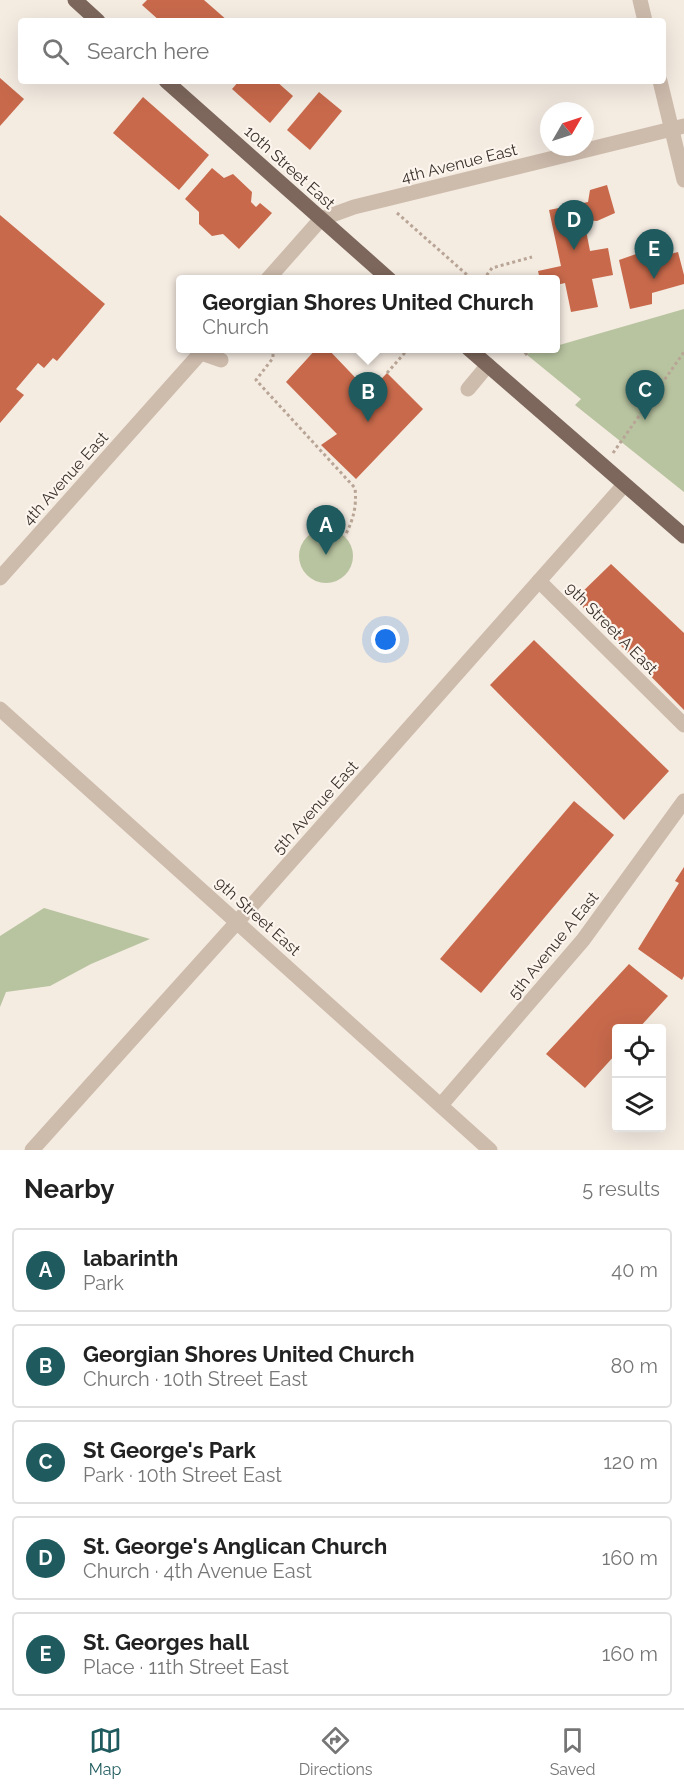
<!DOCTYPE html>
<meta charset="utf-8">
<style>
:root{--surface:#fff;--page:#f6f6f6;--text:#222;--muted:#767676;--line:#e0e0e0;--accent:#1f5a5e}
body{margin:0;font-family:Raleway,sans-serif;background:var(--page);color:var(--text)}
.controls{position:absolute;right:18px;bottom:18px;display:grid;overflow:hidden;border-radius:6px;box-shadow:0 6px 24px #0002}
.controls button{width:54px;height:54px;display:grid;place-items:center;padding:0;border:0;border-bottom:2px solid var(--line);background:var(--surface);color:var(--text);font:30px sans-serif}
.compass{position:absolute;left:540px;top:102px;width:54px;height:54px;border-radius:50%;background:var(--surface);box-shadow:0 6px 24px #0002;rotate:51deg}
.you{position:absolute;left:386px;top:640px;width:21px;height:21px;margin:-15px;border:4px solid #fff;border-radius:50%;background:#1a73e8;box-shadow:0 0 0 9px #1a73e833}
.badge{display:grid;place-items:center;width:39px;height:39px;border-radius:50%;background:var(--accent);color:#fff;font-size:20px;font-weight:700}
.pin{position:absolute;translate:-50% -50px;filter:drop-shadow(0 2px 3px #0008)}
.pin::after{content:'';position:absolute;top:32px;width:21px;height:18px;background:inherit;clip-path:polygon(0 0,100% 0,50% 100%)}
.popup{position:absolute;left:176px;top:275px;width:384px;height:78px;box-sizing:border-box;display:grid;place-content:center;border-radius:6px;background:var(--surface);filter:drop-shadow(0 2px 4px #0005);font-size:20px;white-space:nowrap;color:var(--muted)}
.popup b{font-size:22px;color:var(--text)}
.popup::after{content:'';position:absolute;left:50%;top:100%;margin-left:-12px;border:12px solid transparent;border-top-color:var(--surface)}
.list{margin:0;padding:0;list-style:none}
h2{display:flex;justify-content:space-between;align-items:center;height:78px;margin:0;padding:0 24px;font-size:26px}
h2 small{font-size:20px;font-weight:400;color:var(--muted)}
.list li{display:grid;grid-template-columns:39px 1fr auto;gap:18px;align-items:center;box-sizing:border-box;height:84px;margin:0 12px 12px;padding:0 12px;border:2px solid var(--line);border-radius:6px}
.list b{display:block;font-size:22px;white-space:nowrap}
.list p{margin:0;font-size:20px;white-space:nowrap;color:var(--muted)}
.list em{font-size:20px;font-style:normal;color:var(--muted)}
.icon{flex:none;width:33px;height:33px;fill:none;stroke:currentColor;stroke-width:2;stroke-linecap:round;stroke-linejoin:round}
.map{position:relative;flex:none;width:684px;height:1150px;overflow:hidden}
.search{position:absolute;background:var(--surface);box-shadow:0 6px 24px #0002;left:18px;right:18px;top:18px;height:66px;display:flex;align-items:center;gap:15px;box-sizing:border-box;padding:0 21px;border-radius:6px;color:var(--muted);font-size:22px}
.sheet{height:558px;background:var(--surface)}
nav{display:flex;justify-content:space-around;align-items:center;box-sizing:border-box;height:84px;border-top:2px solid var(--line);background:var(--surface);font-size:16px;color:var(--muted)}
nav a{display:grid;justify-items:center;gap:3px}
nav .on{color:var(--accent)}
.map>svg:first-child{display:block}
.green{fill:#b8c4a0}
.building{fill:#c8694b}
.lines{fill:none;stroke-linecap:round;stroke-linejoin:round}
.path{stroke:#b9a596;stroke-width:3;stroke-dasharray:3 3;stroke-linecap:butt}
.minor{stroke:#cdbbac;stroke-width:15}
.major{stroke:#7d675c;stroke-width:15}
.labels{text-anchor:middle;stroke-width:4.5;stroke-linejoin:round;paint-order:stroke}
.street-label{font-size:16px;fill:#3b302b;stroke:#fbf5ee}
</style>
<div class="map">
<svg width="684" height="1150" viewBox="0 0 684 1150">
<rect width="100%" height="100%" fill="#f4ebe1"/>
<g class="green">
<path d="M684 309V492L575 405 581 399 526 354 545 349 556 348V346Z"/>
<circle cx="326" cy="556" r="27"/>
<path d="M44 908 150 939 91 964 50 986 6 992 0 1007V936Z"/>
</g>
<g class="building">
<path d="M147 0H204L228 21H160L142 5Z"/>
<path d="M0 78 24 99 0 126Z"/>
<path d="M239 81H276L293 96 270 123 232 89Z"/>
<path d="M319 92 342 111 310 150 287 130Z"/>
<path d="M143 97 209 155 179 190 113 133Z"/>
<path d="M212 168 224 178 233 174 252 192 251 202 256 207 260 203 272 213 239 249 223 234 212 236 199 224V212L185 199Z"/>
<path d="M607 185 615 213 597 221 584 220 590 251 608 248 613 275 592 279 598 307 571 312 565 283 556 285V280H540L538 271 561 266 549 210 588 202 590 190Z"/>
<path d="M0 215 105 304 57 361 53 358 44 368 38 363 16 389 24 395 0 423Z"/>
<path d="M678 252 684 275V284L652 293V304L630 309 619 260 639 253 644 261Z"/>
<path d="M317 348H327L369 392 387 373 423 409 356 479 321 445 337 434 286 382Z"/>
<path d="M611 564 684 633V710L575 599Z"/>
<path d="M534 640 669 771 624 820 490 685Z"/>
<path d="M574 801 614 835 481 993 440 959Z"/>
<path d="M684 867V976L682 980 638 949 679 883 675 881Z"/>
<path d="M629 964 668 996 639 1028H616V1054L585 1088 546 1054Z"/>
</g>
<g class="lines">
<g class="path">
<path d="M397 213 473 280"/>
<path d="M483 280 492 268 532 257"/>
<path d="M273 348V358L256 380 355 488C357 507 353 520 345 536"/>
<path d="M521 348 528 356 526 354"/>
<path d="M387 373 409 348"/>
<path d="M613 453 684 352"/>
</g>
<g class="minor">
<path d="M640 0 645 21"/>
<path d="M660 81 684 180"/>
<path d="M267 280 321 219 354 207 684 126"/>
<path d="M201 353 221 360"/>
<path d="M468 389 488 365"/>
<path d="M0 578 205 348"/>
<path d="M539 581 684 725"/>
<path d="M0 709 490 1150"/>
<path d="M441 1105 583 940 684 801"/>
<path d="M32 1150 238 921 624 485"/>
</g>
<g class="major">
<path d="M75 0 98 21"/>
<path d="M166 81 390 280"/>
<path d="M468 348 684 536"/>
</g>
</g>
<g class="labels">
<g class="street-label">
<text transform="translate(459 163) rotate(-14)" y="6">4th Avenue East</text>
<text transform="translate(290 167) rotate(42)" y="6">10th Street East</text>
<text transform="translate(65 478) rotate(-48)" y="6">4th Avenue East</text>
<text transform="translate(612 628) rotate(45)" y="6">9th Street A East</text>
<text transform="translate(315 807) rotate(-48)" y="6">5th Avenue East</text>
<text transform="translate(258 916) rotate(42)" y="6">9th Street East</text>
<text transform="translate(553 945) rotate(-51)" y="6">5th Avenue A East</text>
</g>
</g>
</svg>
<div class="controls">
<button><svg class="icon" aria-label="locate" viewBox="0 0 24 24"><circle cx="12" cy="12" r="6"/><path d="M12 2v4M12 18v4M2 12h4M18 12h4"/></svg></button>
<button><svg class="icon" aria-label="layers" viewBox="0 0 24 24"><path d="M12 4l9 5-9 5-9-5zM3 14l9 5 9-5"/></svg></button>
</div>
<svg class="compass" viewBox="-18 -18 36 36"><path d="M0-13l5 13h-10z" fill="#e53935"/><path d="M0 13l5-13h-10z" fill="#767676"/></svg>
<div class="you"></div>
<div class="pin badge" style="left:326px;top:555px">A</div>
<div class="pin badge" style="left:368px;top:422px">B</div>
<div class="popup"><b>Georgian Shores United Church</b>Church</div>
<div class="pin badge" style="left:645px;top:420px">C</div>
<div class="pin badge" style="left:574px;top:250px">D</div>
<div class="pin badge" style="left:654px;top:279px">E</div>
<div class="search"><svg class="icon" aria-label="search" viewBox="0 0 24 24"><circle cx="10" cy="10" r="6"/><path d="M15 15l6 6"/></svg>Search here</div>
</div>
<section class="sheet">
<h2>Nearby<small>5 results</small></h2>
<ul class="list">
<li><span class="badge">A</span><div><b>labarinth</b><p>Park</p></div><em>40 m</em></li>
<li><span class="badge">B</span><div><b>Georgian Shores United Church</b><p>Church · 10th Street East</p></div><em>80 m</em></li>
<li><span class="badge">C</span><div><b>St George's Park</b><p>Park · 10th Street East</p></div><em>120 m</em></li>
<li><span class="badge">D</span><div><b>St. George's Anglican Church</b><p>Church · 4th Avenue East</p></div><em>160 m</em></li>
<li><span class="badge">E</span><div><b>St. Georges hall</b><p>Place · 11th Street East</p></div><em>160 m</em></li>
</ul>
</section>
<nav>
<a class="on"><svg class="icon" aria-label="map" viewBox="0 0 24 24"><path d="M3 6l6-2 6 2 6-2v14l-6 2-6-2-6 2zM9 4v14M15 6v14"/></svg>Map</a>
<a><svg class="icon" aria-label="directions" viewBox="0 0 24 24"><path d="M12 3l9 9-9 9-9-9zM9 14v-3h6M13 9l2 2-2 2"/></svg>Directions</a>
<a><svg class="icon" aria-label="saved" viewBox="0 0 24 24"><path d="M7 4h10v16l-5-4-5 4z"/></svg>Saved</a>
</nav>
